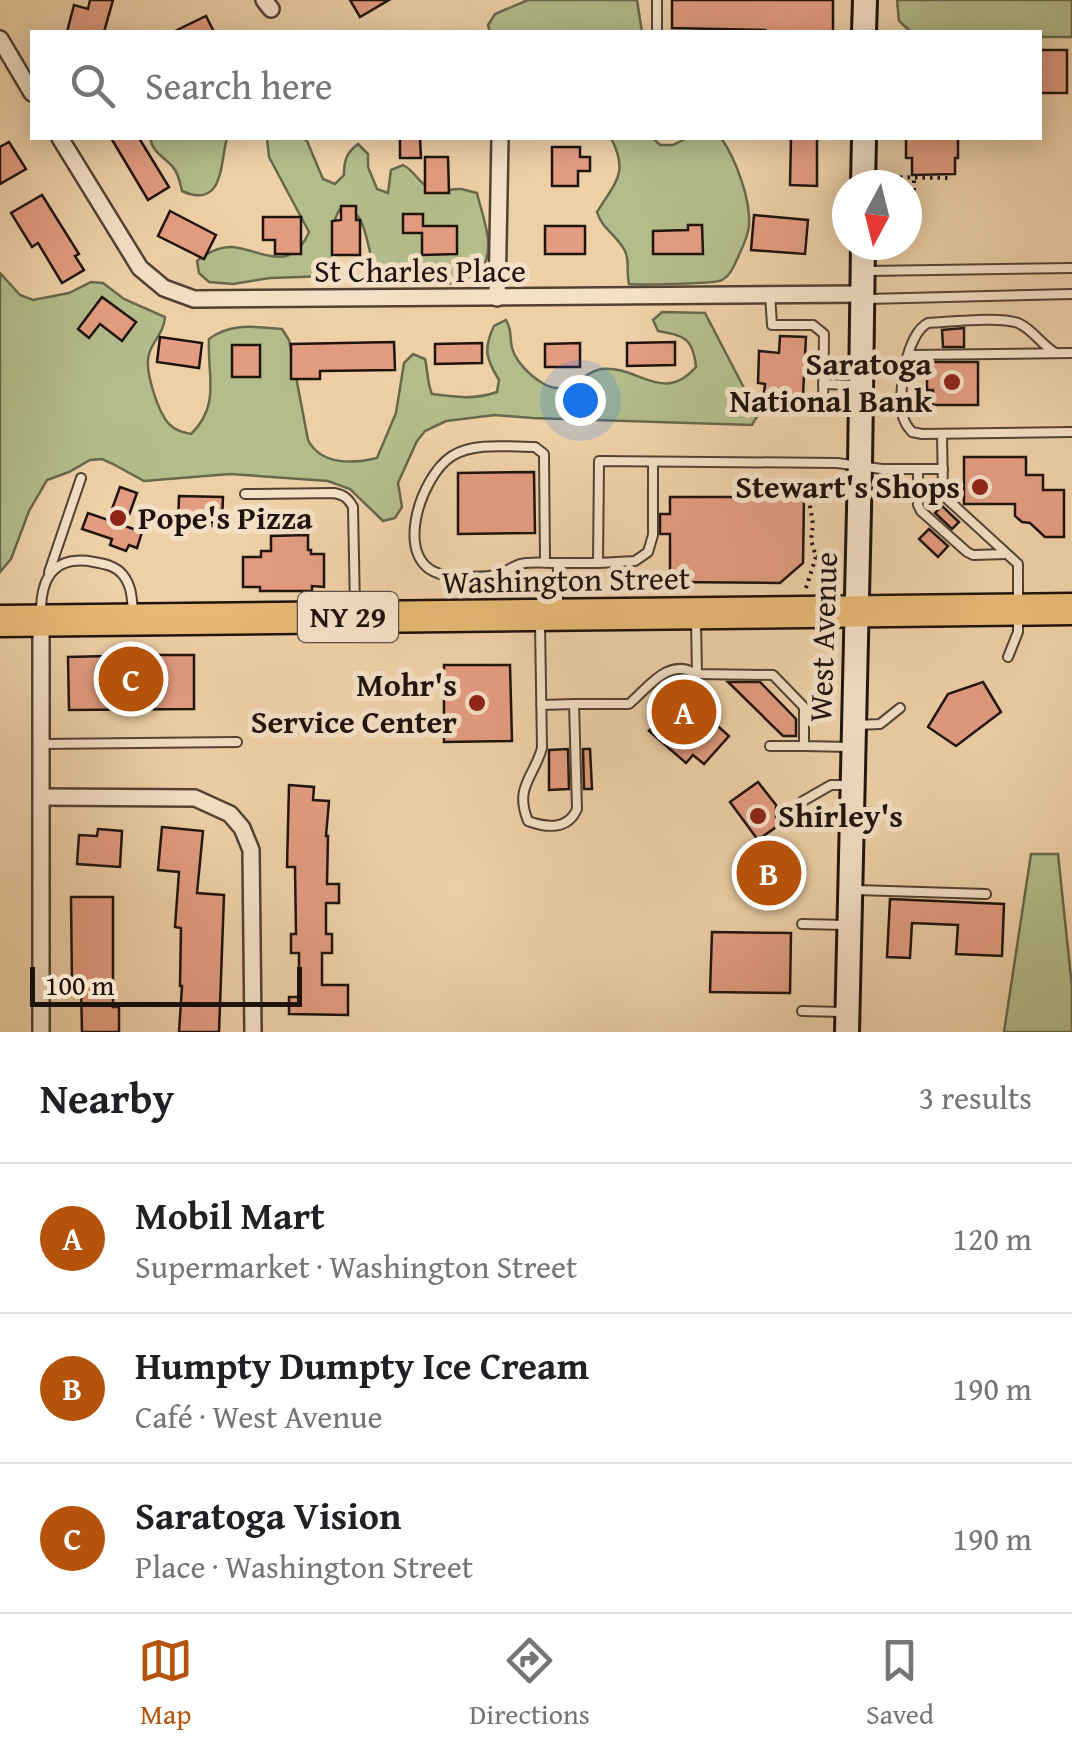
<!DOCTYPE html>
<meta charset="utf-8">
<style>
:root{--surface:#fff;--page:#f2f2f2;--text:#202124;--muted:#757577;--line:#e0e0e0;--accent:#b45309}
body{margin:0;font-family:"Gentium Book Plus",serif;background:var(--page);color:var(--text)}
.compass{position:absolute;left:832px;top:170px;width:90px;height:90px;border-radius:50%;background:var(--surface);box-shadow:0 5px 25px #0003;rotate:187deg}
.scale{position:absolute;left:30px;bottom:25px;width:272px;box-sizing:border-box;padding-left:10px;border:5px solid #1e130d;border-top:0;font-size:28px;line-height:35px;white-space:nowrap;color:#1e130d;-webkit-text-stroke:8px #f4e0c6;paint-order:stroke}
.you{position:absolute;left:580px;top:400px;width:35px;height:35px;margin:-25px;border:8px solid #fff;border-radius:50%;background:#1a73e8;box-shadow:0 0 0 15px #1a73e833}
.badge{display:grid;place-items:center;width:65px;height:65px;border-radius:50%;background:var(--accent);color:#fff;font-size:32px;font-weight:700}
.pin{position:absolute;translate:-50% -50%;border:5px solid #fff;box-shadow:0 2px 10px #0006}
.list{margin:0;padding:0;list-style:none}
h2{display:flex;justify-content:space-between;align-items:center;height:130px;margin:0;padding:0 40px;font-size:42px}
h2 small{font-size:32px;font-weight:400;color:var(--muted)}
.list li{display:grid;grid-template-columns:65px 1fr auto;gap:30px;align-items:center;box-sizing:border-box;height:150px;padding:0 40px;border-top:2px solid var(--line)}
.list b{display:block;font-size:38px;white-space:nowrap}
.list p{margin:0;font-size:32px;white-space:nowrap;color:var(--muted)}
.list em{font-size:32px;font-style:normal;color:var(--muted)}
.icon{flex:none;width:55px;height:55px;fill:none;stroke:currentColor;stroke-width:2;stroke-linecap:round;stroke-linejoin:round}
.map{position:relative;flex:none;width:1072px;height:1032px;overflow:hidden}
.search{position:absolute;background:var(--surface);box-shadow:0 5px 25px #0003;left:30px;right:30px;top:30px;height:110px;display:flex;align-items:center;gap:25px;box-sizing:border-box;padding:0 35px;border-radius:0px;color:var(--muted);font-size:38px}
.sheet{height:580px;background:var(--surface)}
nav{display:flex;justify-content:space-around;align-items:center;box-sizing:border-box;height:140px;border-top:2px solid var(--line);background:var(--surface);font-size:28px;color:var(--muted)}
nav a{display:grid;justify-items:center;gap:5px}
nav .on{color:var(--accent)}
.map>svg:first-child{display:block}
.green{fill:#b3bc8b;stroke:#68684c;stroke-width:2.5}
.building{fill:#e39c80;stroke:#1e130d;stroke-width:2.5}
.lines{fill:none;stroke-linecap:round;stroke-linejoin:round}
.lane-casing{stroke:#524234;stroke-width:12}
.street-casing{stroke:#524234;stroke-width:20}
.secondary-casing{stroke:#1e130d;stroke-width:28}
.highway-casing{stroke:#1e130d;stroke-width:35}
.path{stroke:#1e130d;stroke-width:4;stroke-dasharray:2.5 5;stroke-linecap:butt}
.lane{stroke:#f4e0c6;stroke-width:8}
.street{stroke:#f4e0c6;stroke-width:15}
.secondary{stroke:#f4e0c6;stroke-width:22}
.highway{stroke:#e7b874;stroke-width:30}
.poi-dot{fill:#8f2418;stroke:#f4e0c6;stroke-width:4}
.labels{text-anchor:middle;stroke-width:10;stroke-linejoin:round;paint-order:stroke}
.shield{fill:#f4e0c6;stroke:#5e5044;stroke-width:2.5}
.shield-label{font-size:30px;font-weight:bold;fill:#1e130d}
.street-label{font-size:32px;fill:#1e130d;stroke:#f4e0c6}
.poi-label{font-size:32px;font-weight:bold;fill:#1e130d;stroke:#f4e0c6;text-anchor:end}
</style>
<div class="map">
<svg width="1072" height="1032" viewBox="0 0 1072 1032">
<rect width="100%" height="100%" fill="#eed0a7"/>
<filter id="stains"><feTurbulence type="fractalNoise" baseFrequency=".002" numOctaves="4"/><feColorMatrix values="0 0 0 0 .2 0 0 0 0 .09 0 0 0 0 .02 0 0 0 .5 -.17"/></filter>
<radialGradient id="worn" r=".72"><stop offset=".6" stop-color="#630" stop-opacity="0"/><stop offset="1" stop-color="#630" stop-opacity=".3"/></radialGradient>
<g class="green">
<path d="M528 0H637L642 32H490L488 25 495 14Z"/>
<path d="M897 0H1072V37H1040V32H911L899 21Z"/>
<path d="M150 138H227C220 163 224 210 182 191 180 182 178 172 172 166 162 155 153 153 150 138Z"/>
<path d="M267 138H303L307 141 323 179 335 184 344 175C344 161 346 153 358 144L368 154V167L377 189 388 193 391 170 403 165C415 171 417 181 428 187 440 194 449 188 461 189 466 190 472 192 477 193 482 215 494 242 485 263 481 274 465 281 453 283 443 284 432 284 422 284 411 284 400 286 390 281 359 267 377 216 343 206 323 226 344 253 330 276L270 278 233 284 209 282 199 273 197 261C207 253 220 246 233 247 264 251 291 274 309 232L269 157Z"/>
<path d="M611 138H653L660 145H673L687 138H721C736 159 751 200 749 226 748 236 743 246 739 255 735 264 731 275 722 280 716 284 639 285 629 284 626 273 630 261 625 251 618 236 602 229 597 212 616 181 629 173 611 138Z"/>
<path d="M0 273 20 295 33 300 69 293 91 282 103 283 124 299 165 317C164 333 153 340 149 354 144 370 158 412 169 424 176 431 183 432 191 434 221 405 207 375 209 339 231 322 256 327 282 329L289 340 308 440C321 465 352 464 377 458L396 413 404 363 413 354 425 359C428 371 427 383 432 394 454 397 475 400 497 392L499 380C486 359 483 349 494 326L506 320C511 330 510 332 511 342 512 359 530 376 544 384 570 398 580 372 602 369 638 365 663 405 696 367 693 338 685 336 658 331L653 320 662 312 705 313 758 415 752 425 532 418 495 415 446 421 425 431 417 441 398 483 402 507 395 518 383 521 350 489 328 481 230 474 144 481 113 464 102 459 90 460 69 472 47 480 29 511 11 559 0 572Z"/>
<path d="M1031 854H1058L1072 987V1032H1004Z"/>
</g>
<g class="building">
<path d="M90 0H113L104 32H67L74 5 88 9Z"/>
<path d="M350 0H389L360 17Z"/>
<path d="M672 0H833V32H765V30L672 28Z"/>
<path d="M206 16 214 32H173Z"/>
<rect x="1040" y="50" width="27" height="43"/>
<path d="M111 138H139L169 187 148 200Z"/>
<path d="M400 138H420L421 158H400Z"/>
<path d="M791 138H817V186L790 185Z"/>
<path d="M906 138H958V158H955V174L912 175V158H906Z"/>
<path d="M9 142 26 169 0 184V147Z"/>
<path d="M552 147H580V157H590V171H578V186H552Z"/>
<path d="M425 157H448L449 193H425Z"/>
<path d="M42 195 79 254 75 256 84 270 62 283 38 243 32 247 11 213Z"/>
<path d="M341 206H356V220H360V255H332V221L341 220Z"/>
<path d="M170 211 216 235 204 259 158 236Z"/>
<path d="M403 214H423V226H457V254L422 255V233H403Z"/>
<path d="M754 215 808 220 805 254 751 250Z"/>
<path d="M263 217H301V254H275V240H263Z"/>
<path d="M688 225H702L703 254H653V231L688 230Z"/>
<rect x="545" y="226" width="40" height="28"/>
<path d="M102 297 136 322 122 341 100 324 89 338 78 329Z"/>
<path d="M964 328V347H943L942 330Z"/>
<path d="M780 336 806 337 803 395 764 393 765 384 758 383 759 351 779 353Z"/>
<path d="M160 337 202 343 199 368 157 362Z"/>
<path d="M394 342 395 370 320 371V379H291V344Z"/>
<path d="M675 342V365L627 366V343Z"/>
<path d="M482 343V363L435 364V344Z"/>
<path d="M580 343V367H545V344Z"/>
<rect x="232" y="345" width="28" height="32"/>
<path d="M933 362H978V405H933V390H927V375H933Z"/>
<path d="M964 457H1026V475H1043V490H1064V537H1045L1030 523 1022 522 1015 516V504H964Z"/>
<path d="M534 472 535 533 458 534V473Z"/>
<path d="M120 487 137 493 125 526 142 532 137 548 129 545 126 551 110 545 112 539 82 529 88 513 108 520Z"/>
<path d="M179 496 223 497 222 521H212V526L178 525Z"/>
<path d="M670 497H804L803 563 780 583 670 582V534H660V514H670Z"/>
<path d="M942 506 959 522 952 529 935 513Z"/>
<path d="M929 529 948 546 938 557 919 539Z"/>
<path d="M308 535V550H311V554H324V587L312 586V591H260V587H243V557H261V551H271V536Z"/>
<path d="M148 655H194V709L69 710 68 657Z"/>
<path d="M444 665H510L512 741 444 742Z"/>
<path d="M728 682H760L796 719V736H783Z"/>
<path d="M983 682 1001 712 956 746 928 727 948 694Z"/>
<path d="M682 694 729 736 704 764 693 755 686 763 649 731Z"/>
<path d="M568 749 569 789 549 790V750Z"/>
<path d="M583 749H590L592 789H584Z"/>
<path d="M758 782 776 805V827L758 840 730 802Z"/>
<path d="M289 785 314 787 313 800 329 801 326 836H328L327 884H339V903H326V934H332V953H322V985H348V1015L289 1014V997H298L299 985V953H291V934H296L295 867H287Z"/>
<path d="M162 827 203 831 197 893 224 895 219 1032H179L182 986H180L181 928 175 927 179 872 158 870Z"/>
<path d="M98 829 122 831 120 867 77 864 79 835 97 836Z"/>
<path d="M780 859V885L758 886 757 860Z"/>
<path d="M71 897H113V1007H119V1032H82L81 987H72Z"/>
<path d="M890 899 1004 904 1002 956 956 954 958 925 912 923 910 958 887 957Z"/>
<path d="M712 932 791 933 790 993 710 992Z"/>
</g>
<g class="lines">
<defs>
<g id="lane">
<path d="M657 32V0"/>
<path d="M867 271 1072 268"/>
<path d="M867 299 1072 294"/>
<path d="M1056 353C1042 346 1033 329 1018 323 1000 316 950 322 928 323 906 334 897 395 903 417 906 425 907 426 912 432L922 434 1072 432"/>
<path d="M909 355 1072 353"/>
<path d="M823 384 857 385"/>
<path d="M763 406 823 409 824 334 813 325H772L770 295"/>
<path d="M942 434 943 493 946 498 1018 564V602"/>
<path d="M918 469V505L921 511 967 552 973 555 1006 554"/>
<path d="M245 494 334 493C344 495 348 498 353 507L355 608"/>
<path d="M545 563 544 454 535 447C509 447 474 442 452 456 420 476 390 566 445 575 460 577 485 578 499 574 506 571 513 567 520 564 531 561 546 563 558 563"/>
<path d="M598 563 635 561 648 552 653 535V462"/>
<path d="M49 572 81 478"/>
<path d="M558 610V563H598L599 461 837 463 882 469H943"/>
<path d="M41 612C41 575 56 555 94 562 105 564 116 566 123 575 132 586 132 600 133 613"/>
<path d="M696 622 697 674 773 675 804 707V746L849 747"/>
<path d="M540 624 542 748C534 777 514 787 528 821 547 828 568 830 577 809L574 704 541 705"/>
<path d="M1008 657 1018 632V616"/>
<path d="M574 704H629C650 686 668 657 697 674"/>
<path d="M856 725 880 724 900 708"/>
<path d="M42 744 237 742"/>
<path d="M770 746H804"/>
<path d="M803 801 831 785H849"/>
<path d="M856 890 986 894"/>
<path d="M802 924 847 925"/>
<path d="M802 1011 842 1012"/>
</g>
<g id="street">
<path d="M264 0 271 9"/>
<path d="M0 39 32 93"/>
<path d="M60 138 140 268 164 288 194 299 862 294"/>
<path d="M497 298 500 138"/>
<path d="M41 621V1032"/>
<path d="M42 797 195 798 230 814 242 828 251 850 253 1032"/>
</g>
<g id="secondary">
<path d="M864 32 865 0"/>
<path d="M863 185 864 138"/>
<path d="M847 1032 860 466 863 245"/>
</g>
<path id="highway" d="M0 621 1072 609"/>
</defs>
<use href="#lane" class="lane-casing"/>
<use href="#street" class="street-casing"/>
<use href="#secondary" class="secondary-casing"/>
<use href="#highway" class="highway-casing"/>
<g class="path">
<path d="M885 177 948 178"/>
<path d="M914 198V177"/>
<path d="M816 557 836 561"/>
<path d="M806 588 816 557 811 540 813 524 808 494"/>
</g>
<use href="#lane" class="lane"/>
<use href="#street" class="street"/>
<use href="#secondary" class="secondary"/>
<use href="#highway" class="highway"/>
</g>
<g class="poi-dot">
<circle cx="952" cy="382" r="10"/>
<circle cx="980" cy="487" r="10"/>
<circle cx="118" cy="518" r="10"/>
<circle cx="477" cy="703" r="10"/>
<circle cx="758" cy="816" r="10"/>
</g>
<g class="labels">
<rect class="shield" x="298" y="592" width="100" height="50" rx="8"/>
<g class="shield-label">
<text x="348" y="627">NY 29</text>
</g>
<g class="street-label">
<text x="420" y="282">St Charles Place</text>
<text transform="translate(566 580) rotate(-1)" y="11">Washington Street</text>
<text transform="translate(823 637) rotate(-88)" y="11">West Avenue</text>
</g>
<g class="poi-label">
<text x="932" y="375">Saratoga<tspan x="932" dy="37">National Bank</tspan></text>
<text x="960" y="498">Stewart's Shops</text>
<text x="138" y="529" text-anchor="start">Pope's Pizza</text>
<text x="457" y="696">Mohr's<tspan x="457" dy="37">Service Center</tspan></text>
<text x="778" y="827" text-anchor="start">Shirley's</text>
</g>
</g>
<rect width="100%" height="100%" filter="url(#stains)"/>
<rect width="100%" height="100%" fill="url(#worn)"/>
</svg>
<svg class="compass" viewBox="-18 -18 36 36"><path d="M0-13l5 13h-10z" fill="#e53935"/><path d="M0 13l5-13h-10z" fill="#757577"/></svg>
<div class="scale">100 m</div>
<div class="you"></div>
<div class="pin badge" style="left:684px;top:712px">A</div>
<div class="pin badge" style="left:769px;top:873px">B</div>
<div class="pin badge" style="left:131px;top:679px">C</div>
<div class="search"><svg class="icon" aria-label="search" viewBox="0 0 24 24"><circle cx="10" cy="10" r="6"/><path d="M15 15l6 6"/></svg>Search here</div>
</div>
<section class="sheet">
<h2>Nearby<small>3 results</small></h2>
<ul class="list">
<li><span class="badge">A</span><div><b>Mobil Mart</b><p>Supermarket · Washington Street</p></div><em>120 m</em></li>
<li><span class="badge">B</span><div><b>Humpty Dumpty Ice Cream</b><p>Café · West Avenue</p></div><em>190 m</em></li>
<li><span class="badge">C</span><div><b>Saratoga Vision</b><p>Place · Washington Street</p></div><em>190 m</em></li>
</ul>
</section>
<nav>
<a class="on"><svg class="icon" aria-label="map" viewBox="0 0 24 24"><path d="M3 6l6-2 6 2 6-2v14l-6 2-6-2-6 2zM9 4v14M15 6v14"/></svg>Map</a>
<a><svg class="icon" aria-label="directions" viewBox="0 0 24 24"><path d="M12 3l9 9-9 9-9-9zM9 14v-3h6M13 9l2 2-2 2"/></svg>Directions</a>
<a><svg class="icon" aria-label="saved" viewBox="0 0 24 24"><path d="M7 4h10v16l-5-4-5 4z"/></svg>Saved</a>
</nav>
